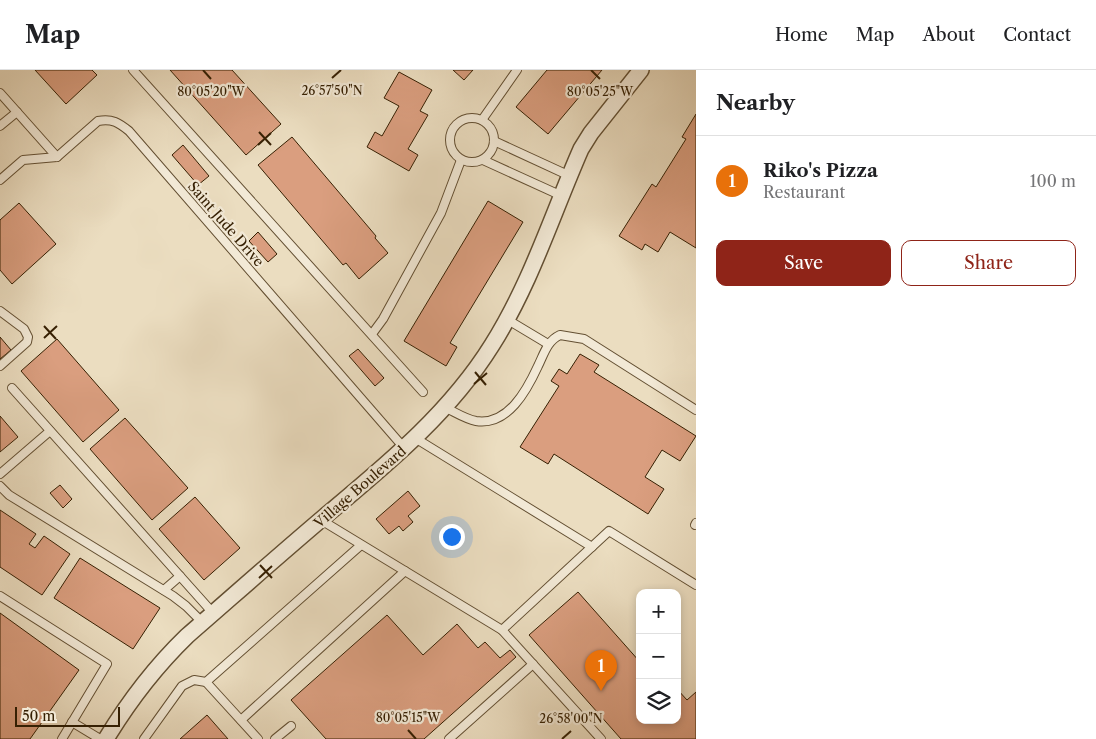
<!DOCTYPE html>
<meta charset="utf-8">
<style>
:root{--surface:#fff;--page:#f6f6f6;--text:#202124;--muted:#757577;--line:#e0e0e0;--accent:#8f2418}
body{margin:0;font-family:"Libre Caslon Text",serif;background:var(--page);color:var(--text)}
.controls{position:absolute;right:15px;bottom:15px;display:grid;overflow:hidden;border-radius:10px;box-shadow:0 2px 8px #0003}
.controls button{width:45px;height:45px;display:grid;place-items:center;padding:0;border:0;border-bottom:1px solid var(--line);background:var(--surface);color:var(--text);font:25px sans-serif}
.scale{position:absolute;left:15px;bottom:12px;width:105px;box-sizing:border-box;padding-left:5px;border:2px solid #362003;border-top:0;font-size:14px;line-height:18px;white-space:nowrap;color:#362003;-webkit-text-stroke:4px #f2e9d6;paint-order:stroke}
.you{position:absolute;left:451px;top:466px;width:18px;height:18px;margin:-12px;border:4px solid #fff;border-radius:50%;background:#1a73e8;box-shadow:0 0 0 8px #1a73e833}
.badge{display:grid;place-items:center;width:32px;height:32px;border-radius:50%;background:var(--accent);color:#fff;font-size:16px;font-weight:700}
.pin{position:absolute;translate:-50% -41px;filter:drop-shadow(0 1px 2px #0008)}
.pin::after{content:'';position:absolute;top:26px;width:18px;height:15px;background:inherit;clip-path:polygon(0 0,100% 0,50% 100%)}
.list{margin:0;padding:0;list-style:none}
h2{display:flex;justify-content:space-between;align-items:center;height:65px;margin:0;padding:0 20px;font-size:21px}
h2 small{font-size:16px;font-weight:400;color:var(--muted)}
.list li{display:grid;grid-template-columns:32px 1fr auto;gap:15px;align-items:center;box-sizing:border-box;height:90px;padding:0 20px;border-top:1px solid var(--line)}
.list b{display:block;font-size:19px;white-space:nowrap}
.list p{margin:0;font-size:16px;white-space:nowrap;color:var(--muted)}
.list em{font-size:16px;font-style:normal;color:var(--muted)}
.actions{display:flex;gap:10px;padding:15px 20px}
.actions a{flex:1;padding:11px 0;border:1px solid var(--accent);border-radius:10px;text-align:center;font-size:18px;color:var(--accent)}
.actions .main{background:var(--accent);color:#fff}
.icon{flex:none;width:28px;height:28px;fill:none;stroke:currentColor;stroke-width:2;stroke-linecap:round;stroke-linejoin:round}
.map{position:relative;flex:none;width:696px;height:669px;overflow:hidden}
header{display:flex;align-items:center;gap:30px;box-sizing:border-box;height:70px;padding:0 25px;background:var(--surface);border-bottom:1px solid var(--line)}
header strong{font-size:24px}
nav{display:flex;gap:28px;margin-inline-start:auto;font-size:18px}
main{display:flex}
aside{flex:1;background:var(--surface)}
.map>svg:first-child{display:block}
.building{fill:#da9e7f;stroke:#362003}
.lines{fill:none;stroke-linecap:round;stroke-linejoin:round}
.service-casing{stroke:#634f32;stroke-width:10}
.minor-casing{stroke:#634f32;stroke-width:18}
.service{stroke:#f2e9d6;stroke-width:8}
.minor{stroke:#f2e9d6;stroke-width:15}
.ticks{fill:none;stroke:#362003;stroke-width:2}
.labels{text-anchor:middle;stroke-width:4.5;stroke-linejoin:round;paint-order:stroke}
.street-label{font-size:14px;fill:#362003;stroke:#f2e9d6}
.ticks-label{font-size:12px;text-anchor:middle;fill:#362003;stroke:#f2e9d6;stroke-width:4.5;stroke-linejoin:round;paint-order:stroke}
</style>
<header>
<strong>Map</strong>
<nav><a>Home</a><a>Map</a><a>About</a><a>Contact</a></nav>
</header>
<main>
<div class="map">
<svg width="696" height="669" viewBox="0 0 696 669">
<rect width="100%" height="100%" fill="#ebddc0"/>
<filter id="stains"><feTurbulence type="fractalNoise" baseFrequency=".004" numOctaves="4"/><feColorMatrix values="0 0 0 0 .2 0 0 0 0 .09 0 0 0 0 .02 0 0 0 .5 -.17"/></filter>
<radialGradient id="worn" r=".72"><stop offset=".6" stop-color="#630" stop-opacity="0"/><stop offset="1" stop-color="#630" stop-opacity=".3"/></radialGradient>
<g class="building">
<path d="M35 0H92L97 5 66 34Z"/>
<path d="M170 0H232L281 54 246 85Z"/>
<path d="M453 0H473L464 10Z"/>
<path d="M547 0H602L548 64 516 37Z"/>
<path d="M399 2 432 20 420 41 428 45 408 79 418 85 409 101 367 77 375 62 382 66 399 36 384 28Z"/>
<path d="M696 44V178L670 162 658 182 645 174 642 180 619 166 652 114 656 117 686 69 682 67Z"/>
<path d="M292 67 376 166 375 168 388 183 359 209 346 193 343 195 258 95Z"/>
<path d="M183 75 209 106 198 115 172 85Z"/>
<path d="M488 131 523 152 450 273 457 277 446 296 404 271Z"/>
<path d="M19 133 56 174 12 214 0 200V150Z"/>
<path d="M258 162 277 184 268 192 249 171Z"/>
<path d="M0 267 11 280 0 289Z"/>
<path d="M57 269 119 340 83 372 21 301Z"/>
<path d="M358 279 384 308 375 316 349 286Z"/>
<path d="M580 284 599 295 594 302 696 366 680 391 662 380 645 407 664 419 648 444 554 384 548 394 520 377 559 316 551 311 559 299 567 304Z"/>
<path d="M0 346 18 367 0 382Z"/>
<path d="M125 348 188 418 152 450 90 379Z"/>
<path d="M60 415 72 429 63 438 50 423Z"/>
<path d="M408 421 420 436 408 446 413 452 403 461 399 456 389 464 376 449Z"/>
<path d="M195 427 240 478 204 510 159 459Z"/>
<path d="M0 440 36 464 29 474 35 478 44 466 70 484 42 525 0 497Z"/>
<path d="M80 488 160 538 133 579 54 528Z"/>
<path d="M578 522 640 592V650H677V619L687 630 696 622V669H621L529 565Z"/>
<path d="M0 543 79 600 30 669H0Z"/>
<path d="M387 545 423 585 457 554 478 578 485 572 500 588 510 580 516 587 424 669H326L291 630Z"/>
<path d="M207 645 228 669H180Z"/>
</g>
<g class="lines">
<defs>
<g id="service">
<path d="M133 0 423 322"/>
<path d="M0 23 57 87"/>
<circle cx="472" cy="70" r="22"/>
<path d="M482 50 517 0"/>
<path d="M0 56 17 42"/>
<path d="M494 71 570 106"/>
<path d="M483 90 562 126"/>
<path d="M0 110 23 90 57 87 98 51C112 48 119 53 129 61L405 379"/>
<path d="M0 241 24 259 28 267 27 272 0 296"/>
<path d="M508 250 548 274"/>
<path d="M372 264 383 249 441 143 461 90"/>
<path d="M12 318 213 543"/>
<path d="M444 337C455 342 465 349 476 351 508 356 527 320 538 296 544 284 547 271 560 265L584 269 696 340"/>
<path d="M415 368 592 477"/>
<path d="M0 404 50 361"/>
<path d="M0 416 9 425 173 526 186 536 202 552"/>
<path d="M321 450 502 560 601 669"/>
<path d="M695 455 696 453"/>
<path d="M164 520 180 506"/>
<path d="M0 526 107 594 62 669"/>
<path d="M502 560 609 461 696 515"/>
<path d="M206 612 258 669"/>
<path d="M241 650 405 501"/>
<path d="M72 652 100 669"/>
<path d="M144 669 182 616 194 610 206 612 361 475"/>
<path d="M275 669 291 656"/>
<path d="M449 669 533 594"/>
</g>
<path id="minor" d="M106 669C129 631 155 597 187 566 233 526 278 486 324 447 386 395 449 344 492 275 531 213 552 145 581 79L591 63 641 0"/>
</defs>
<use href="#service" class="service-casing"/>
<use href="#minor" class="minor-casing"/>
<use href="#service" class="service"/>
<use href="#minor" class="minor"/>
</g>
<path class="ticks" d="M203 0 211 9M591 0 600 9M332 8 341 0M259 62 271 75M258 75 271 63M44 256 56 269M44 268 57 256M475 302 486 315M474 314 487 303M260 495 272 508M259 508 272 496M408 660 416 669M562 669 571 661"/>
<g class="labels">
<g class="street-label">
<text transform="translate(226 154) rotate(49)" y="5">Saint Jude Drive</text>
<text transform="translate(360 417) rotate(-41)" y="5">Village Boulevard</text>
</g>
</g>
<g class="ticks-label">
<text x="332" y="25">26°57'50"N</text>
<text x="211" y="26">80°05'20"W</text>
<text x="600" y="26">80°05'25"W</text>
<text x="408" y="652">80°05'15"W</text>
<text x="571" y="653">26°58'00"N</text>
</g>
<rect width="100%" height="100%" filter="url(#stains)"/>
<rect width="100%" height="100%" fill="url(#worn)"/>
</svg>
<div class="controls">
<button>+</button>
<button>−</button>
<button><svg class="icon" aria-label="layers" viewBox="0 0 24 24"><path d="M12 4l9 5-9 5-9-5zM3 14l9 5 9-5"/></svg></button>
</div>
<div class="scale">50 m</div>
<div class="you"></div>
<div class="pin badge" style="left:601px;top:621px;background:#e8710a">1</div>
</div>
<aside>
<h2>Nearby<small></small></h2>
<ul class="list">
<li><span class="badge" style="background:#e8710a">1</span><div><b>Riko's Pizza</b><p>Restaurant</p></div><em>100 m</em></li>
</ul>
<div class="actions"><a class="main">Save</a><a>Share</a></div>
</aside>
</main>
